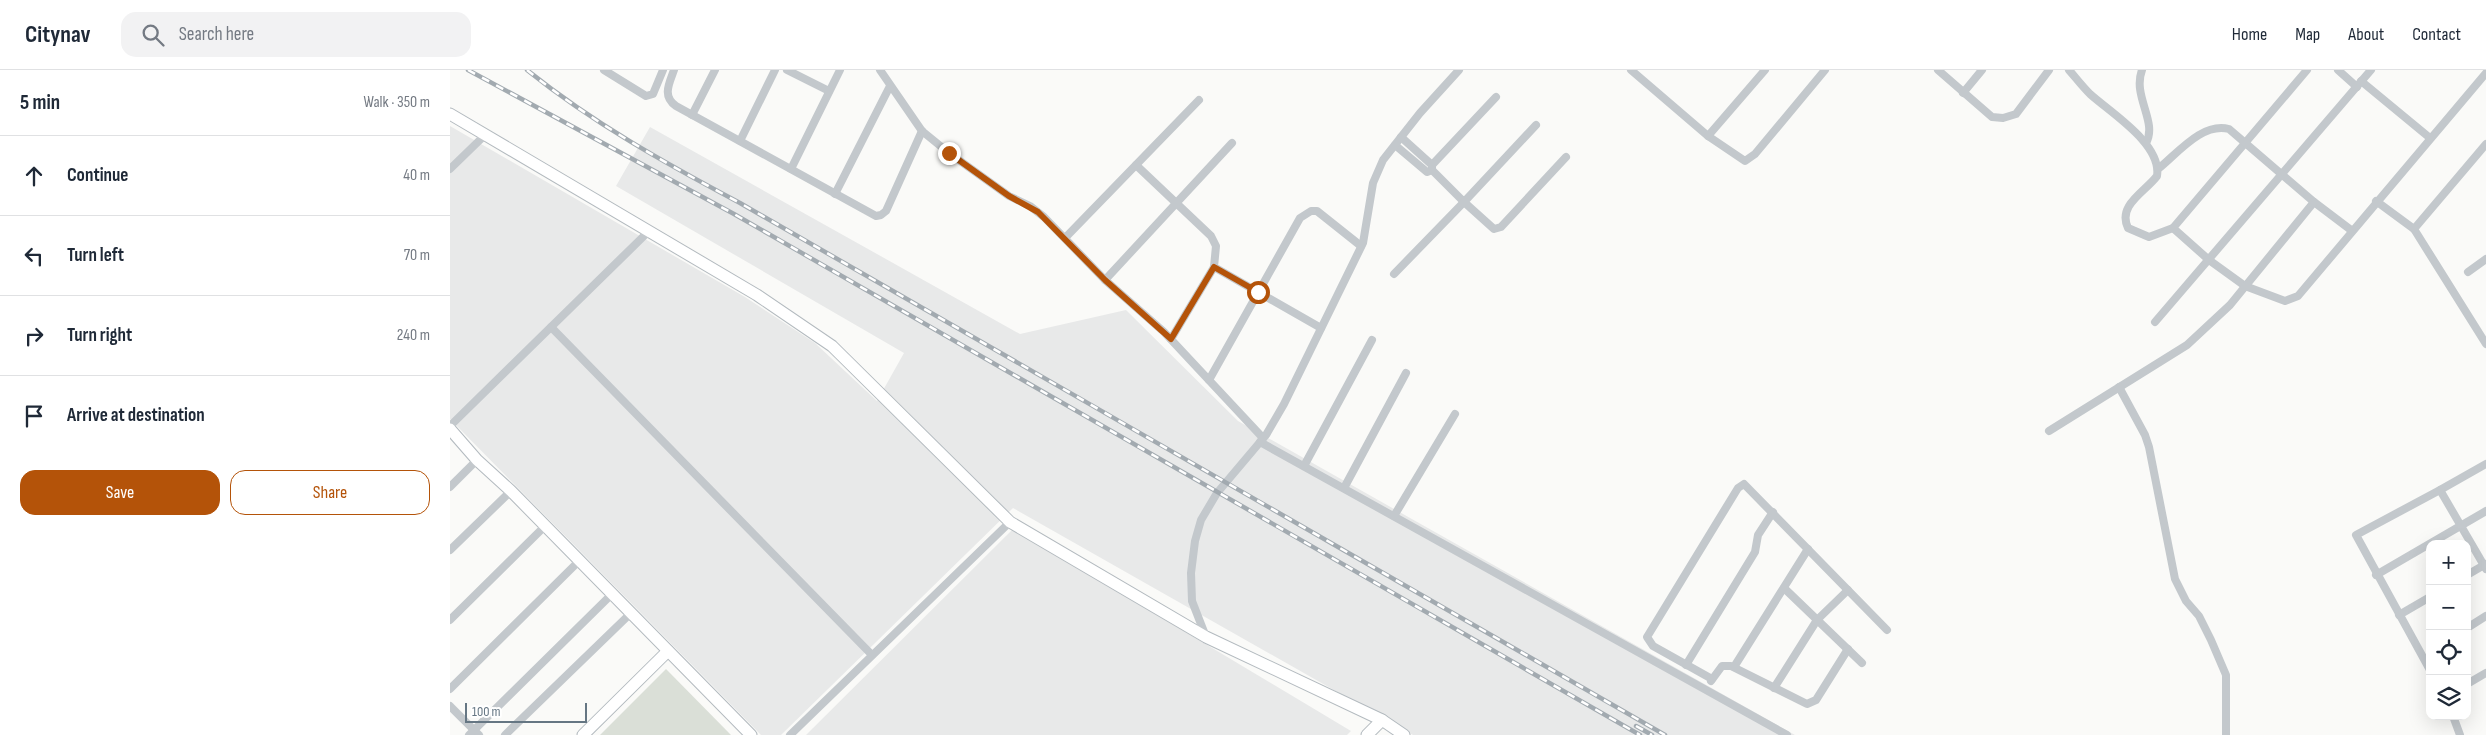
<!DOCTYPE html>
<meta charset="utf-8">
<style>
:root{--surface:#fff;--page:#f2f2f3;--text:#1f2937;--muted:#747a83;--line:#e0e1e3;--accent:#b45309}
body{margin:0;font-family:"Sofia Sans Condensed",sans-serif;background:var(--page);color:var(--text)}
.controls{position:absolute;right:15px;bottom:15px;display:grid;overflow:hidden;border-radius:10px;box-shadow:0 5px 20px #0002}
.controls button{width:45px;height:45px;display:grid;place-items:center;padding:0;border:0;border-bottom:1px solid var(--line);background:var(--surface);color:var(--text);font:25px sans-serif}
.scale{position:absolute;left:15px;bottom:12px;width:122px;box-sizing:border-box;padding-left:5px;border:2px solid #657683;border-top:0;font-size:14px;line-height:18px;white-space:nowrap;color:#657683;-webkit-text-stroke:4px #fff;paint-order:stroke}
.stop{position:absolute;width:15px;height:15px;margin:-11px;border:4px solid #b45309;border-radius:50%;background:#fff}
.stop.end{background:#b45309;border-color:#fff;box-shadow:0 1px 5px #0008}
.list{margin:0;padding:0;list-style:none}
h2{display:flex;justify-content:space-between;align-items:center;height:65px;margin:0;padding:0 20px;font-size:21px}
h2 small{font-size:16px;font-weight:400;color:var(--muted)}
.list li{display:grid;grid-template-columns:32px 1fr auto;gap:15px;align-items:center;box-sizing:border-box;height:80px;padding:0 20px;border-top:1px solid var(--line)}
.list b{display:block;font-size:19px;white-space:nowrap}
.list em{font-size:16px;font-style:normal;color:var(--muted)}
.actions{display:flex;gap:10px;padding:15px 20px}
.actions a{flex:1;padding:11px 0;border:1px solid var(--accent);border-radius:15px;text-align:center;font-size:18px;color:var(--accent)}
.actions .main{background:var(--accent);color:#fff}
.icon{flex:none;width:28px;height:28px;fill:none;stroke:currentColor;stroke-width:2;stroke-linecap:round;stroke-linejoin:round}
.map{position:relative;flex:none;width:2036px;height:665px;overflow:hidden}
header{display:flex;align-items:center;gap:30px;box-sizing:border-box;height:70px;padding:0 25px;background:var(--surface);border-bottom:1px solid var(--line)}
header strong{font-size:24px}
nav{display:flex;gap:28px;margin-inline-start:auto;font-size:18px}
.search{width:350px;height:45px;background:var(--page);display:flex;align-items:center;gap:12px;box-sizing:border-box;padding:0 18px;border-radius:15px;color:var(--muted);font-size:19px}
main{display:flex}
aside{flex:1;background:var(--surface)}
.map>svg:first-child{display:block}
.built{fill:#e8e9e9}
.green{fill:#dadfd7}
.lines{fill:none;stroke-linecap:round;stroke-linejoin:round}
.secondary-casing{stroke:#b3babf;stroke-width:13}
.street{stroke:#c3c8cc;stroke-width:8}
.secondary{stroke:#fff;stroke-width:11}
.rail-casing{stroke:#a2aab0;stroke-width:4.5}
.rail{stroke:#fff;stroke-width:2.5;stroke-dasharray:8;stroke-linecap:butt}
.route{stroke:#b45309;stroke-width:6}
</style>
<header>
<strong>Citynav</strong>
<div class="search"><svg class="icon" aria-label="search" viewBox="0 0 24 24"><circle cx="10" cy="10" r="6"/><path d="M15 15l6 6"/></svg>Search here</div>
<nav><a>Home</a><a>Map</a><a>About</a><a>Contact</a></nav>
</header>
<main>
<aside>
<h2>5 min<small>Walk · 350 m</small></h2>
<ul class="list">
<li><svg class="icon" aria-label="ahead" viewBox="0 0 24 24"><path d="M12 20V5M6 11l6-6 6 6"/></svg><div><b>Continue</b></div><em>40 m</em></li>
<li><svg class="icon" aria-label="left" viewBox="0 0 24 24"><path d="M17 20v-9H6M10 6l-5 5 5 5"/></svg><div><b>Turn left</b></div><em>70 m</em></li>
<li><svg class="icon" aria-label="right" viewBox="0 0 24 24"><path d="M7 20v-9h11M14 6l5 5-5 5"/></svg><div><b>Turn right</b></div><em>240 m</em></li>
<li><svg class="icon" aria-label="arrive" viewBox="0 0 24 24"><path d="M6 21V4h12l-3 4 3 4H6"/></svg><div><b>Arrive at destination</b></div></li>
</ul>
<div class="actions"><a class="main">Save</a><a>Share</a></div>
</aside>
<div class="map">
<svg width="2036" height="665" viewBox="0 0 2036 665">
<rect width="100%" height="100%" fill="#fafaf8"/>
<g class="built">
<path d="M0 56 295 227 365 273 427 331 454 283 166 116 200 57 570 264 676 240 788 351 1345 665H963L563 438 331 665H311L0 349Z"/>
<path d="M563 459 901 661 897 665H356Z"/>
</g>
<path class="green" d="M216 599 281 665H150Z"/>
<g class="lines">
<defs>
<g id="secondary">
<path d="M0 44 307 225 382 276 560 452 756 567 932 650 954 665"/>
<path d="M0 359 27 390 61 421 301 665"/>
<path d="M133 665 218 581"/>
<path d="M917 665 932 650"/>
</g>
</defs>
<use href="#secondary" class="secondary-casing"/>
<g class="street">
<path d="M154 0 196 26 203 24 213 0"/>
<path d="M224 0C219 14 212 26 226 36L426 146 431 145 436 141 472 61"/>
<path d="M337 0 379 21"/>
<path d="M430 0 472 61 499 83 559 126 580 136 594 147 655 210 714 262 813 368"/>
<path d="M1181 0 1258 66 1295 91 1305 84 1375 0"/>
<path d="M1488 0 1542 47 1553 48 1566 44 1599 0"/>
<path d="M1619 0C1626 8 1632 16 1640 24 1661 43 1712 74 1707 106 1695 122 1667 135 1678 158L1699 167 1723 158"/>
<path d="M1692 0C1682 26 1708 52 1696 73"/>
<path d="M1857 0 1723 158 1759 190 1795 216 1835 231 1848 226 2036 3"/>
<path d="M1888 0 1907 17"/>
<path d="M1911 11 1980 68"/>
<path d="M1513 23 1532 0"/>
<path d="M242 45 265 0"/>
<path d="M1258 66 1315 0"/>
<path d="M290 71 325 0"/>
<path d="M945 75 977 102 982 100V95L951 67"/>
<path d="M686 95 761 166 766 176 764 197 871 258"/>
<path d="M982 95 1046 27"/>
<path d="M0 99 35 65"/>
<path d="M341 99 390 0"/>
<path d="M982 100 1014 132 1086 55"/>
<path d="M385 124 440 16"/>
<path d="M1926 131 1964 159 2036 74"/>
<path d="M1864 132 1901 160"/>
<path d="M1964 159 2036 274"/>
<path d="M615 168 749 30"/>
<path d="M2018 202 2036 189"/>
<path d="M944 204 1014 132 1044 159 1051 157 1116 87"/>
<path d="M655 210 782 73"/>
<path d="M1705 252 1921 0"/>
<path d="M101 257 422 585"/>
<path d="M721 269 764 197"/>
<path d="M759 310 850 148 861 141H867L911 176"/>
<path d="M1669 317 1695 365 1699 377 1725 509 1736 531 1749 546 1761 570 1776 605V665"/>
<path d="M0 356 199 161"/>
<path d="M1599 361 1737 275 1780 235 1864 132 1779 59C1752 52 1728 83 1708 99"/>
<path d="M810 372 1337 665"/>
<path d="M2036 394 1990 420 2036 499"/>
<path d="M854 396 922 270"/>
<path d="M0 417 27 390"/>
<path d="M894 418 956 303"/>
<path d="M944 446 1005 344"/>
<path d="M0 480 61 421"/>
<path d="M1926 505 2036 441"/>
<path d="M2017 505 2036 494"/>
<path d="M1334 518 1412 593"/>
<path d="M1949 545 1980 527"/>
<path d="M0 550 95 456"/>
<path d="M2017 558 2036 546"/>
<path d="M756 567 742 531 741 503 745 471 751 450 767 423 816 365 834 334 913 173 923 113 933 90 970 43 1009 0"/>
<path d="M1236 595 1305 482 1308 465 1323 442"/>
<path d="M1284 597 1358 479"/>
<path d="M1980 600 1906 465 1990 420"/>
<path d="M1262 609 1203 576 1197 567 1288 418 1294 414 1437 560"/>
<path d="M1261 611 1272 596H1281L1357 634 1366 630 1398 579"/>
<path d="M2017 614 2036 603"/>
<path d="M1324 618 1367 550 1398 520"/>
<path d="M0 619 129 491"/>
<path d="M0 636 29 665"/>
<path d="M2003 646 2010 665"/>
<path d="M19 665 162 524"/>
<path d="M55 665 181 543"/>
<path d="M340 665 560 452"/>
</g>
<use href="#secondary" class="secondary"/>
<defs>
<g id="rail">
<path d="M18 0 284 144 1190 665"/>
<path d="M77 0C143 53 215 93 290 133L1215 665"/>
<path d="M1186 656 1202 665"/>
</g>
</defs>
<use href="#rail" class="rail-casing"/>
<use href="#rail" class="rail"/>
</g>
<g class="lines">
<path class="route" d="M499 83 559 126 588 142 655 210 721 269 764 197 808 222"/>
</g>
</svg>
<div class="controls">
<button>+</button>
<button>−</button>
<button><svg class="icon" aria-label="locate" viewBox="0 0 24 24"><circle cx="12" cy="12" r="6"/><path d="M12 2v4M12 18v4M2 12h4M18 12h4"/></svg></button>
<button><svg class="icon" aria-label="layers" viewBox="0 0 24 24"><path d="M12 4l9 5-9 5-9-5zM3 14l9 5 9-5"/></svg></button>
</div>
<div class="scale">100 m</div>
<div class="stop" style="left:808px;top:222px"></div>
<div class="stop end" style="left:499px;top:83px"></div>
</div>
</main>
